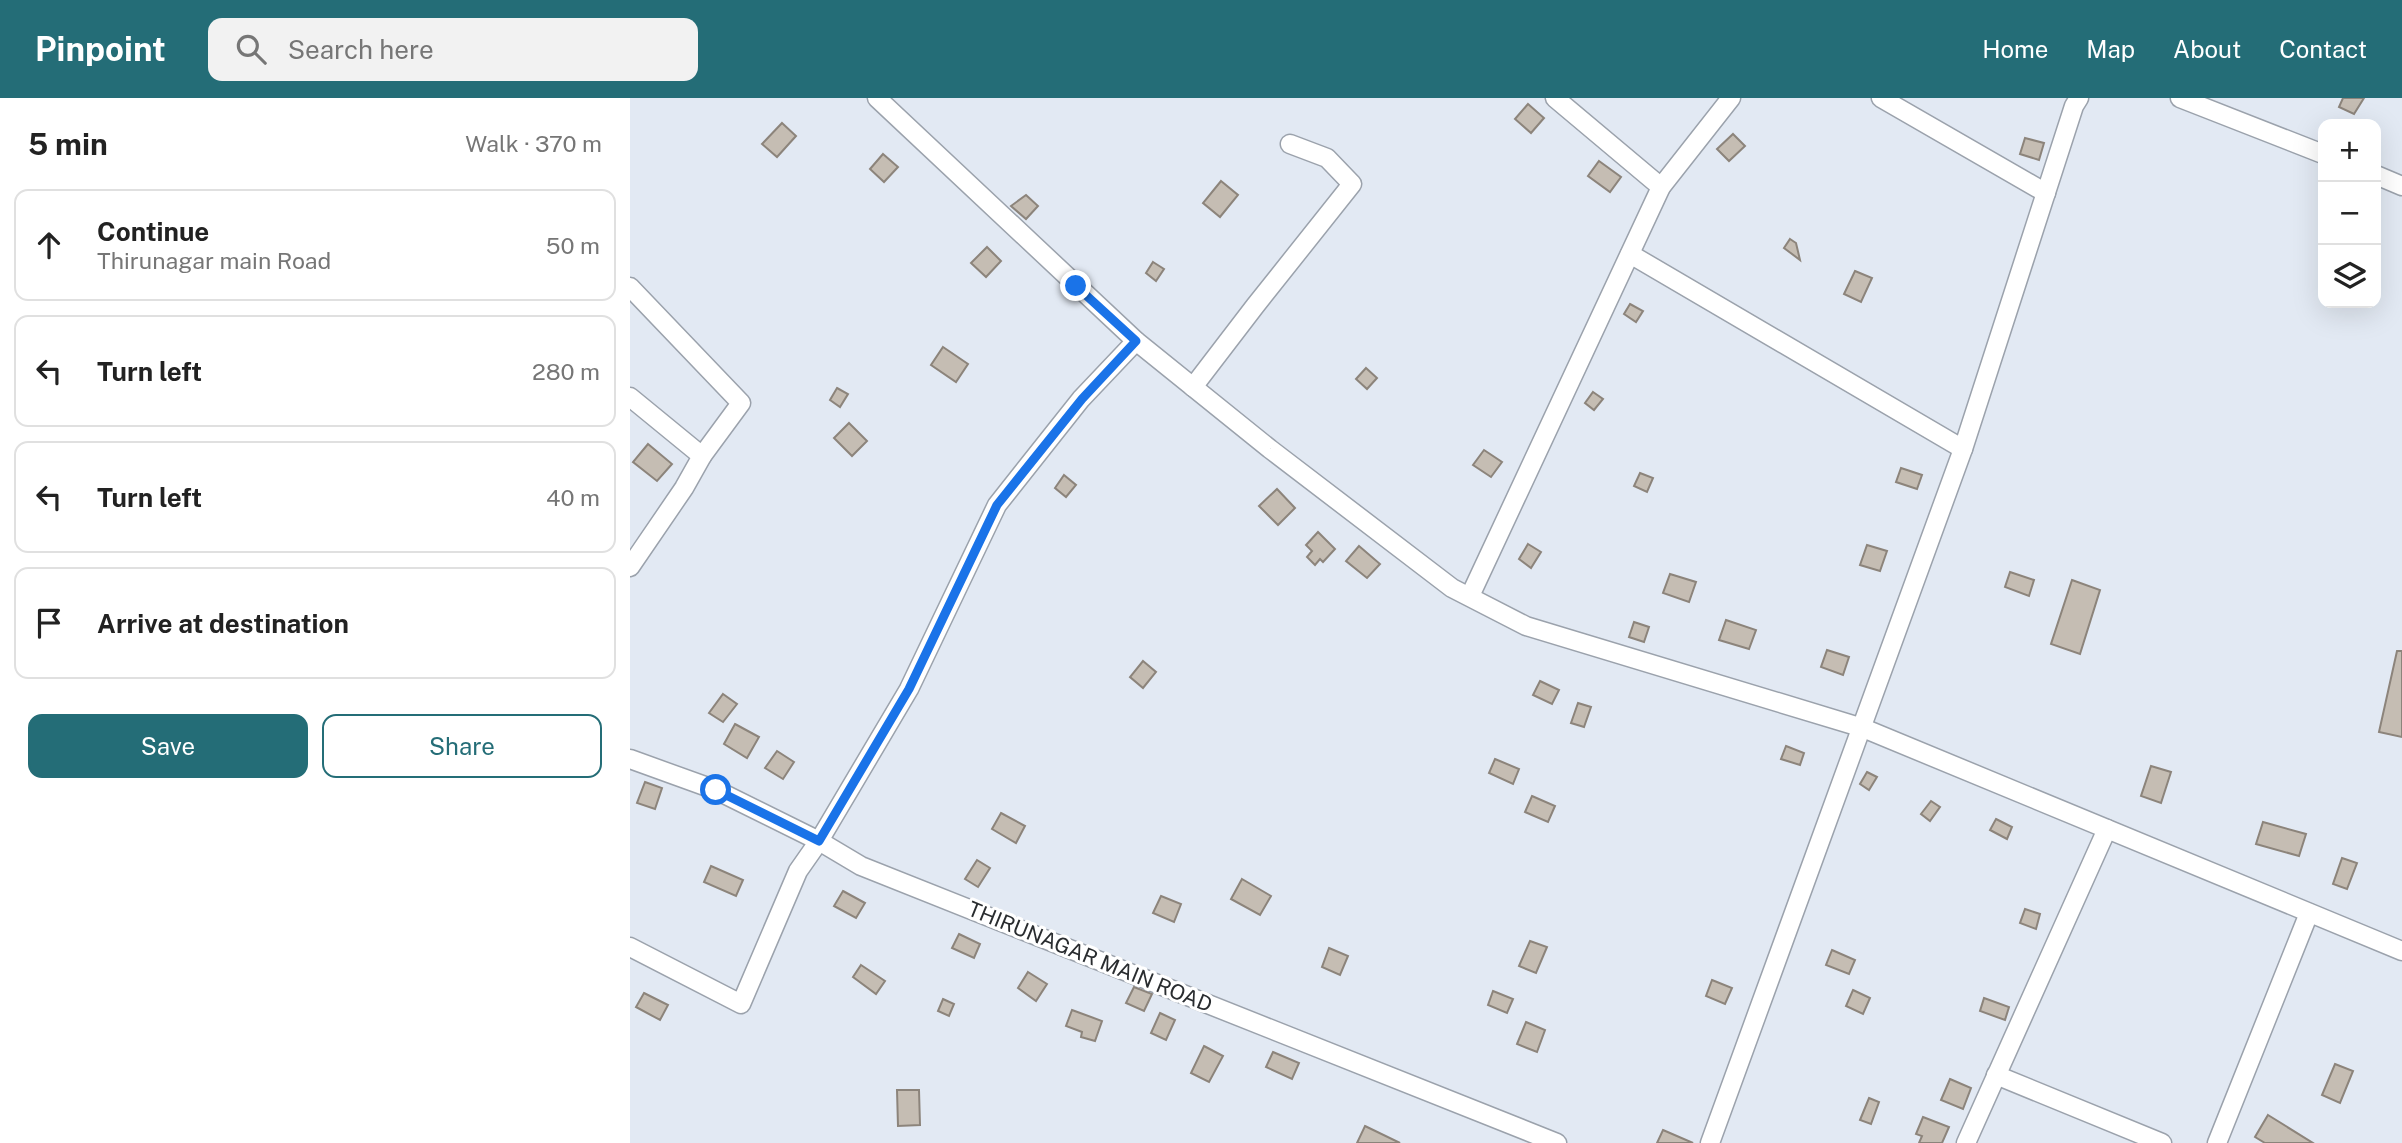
<!DOCTYPE html>
<meta charset="utf-8">
<style>
:root{--surface:#fff;--page:#f2f2f2;--text:#222;--muted:#767676;--line:#e0e0e0;--accent:#246d77}
body{margin:0;font-family:"Public Sans",sans-serif;background:var(--page);color:var(--text)}
.controls{position:absolute;right:21px;top:21px;display:grid;overflow:hidden;border-radius:14px;box-shadow:0 7px 28px #0002}
.controls button{width:63px;height:63px;display:grid;place-items:center;padding:0;border:0;border-bottom:2px solid var(--line);background:var(--surface);color:var(--text);font:35px sans-serif}
.stop{position:absolute;width:21px;height:21px;margin:-16px;border:5px solid #1a73e8;border-radius:50%;background:#fff}
.stop.end{background:#1a73e8;border-color:#fff;box-shadow:0 2px 7px #0008}
.list{margin:0;padding:0;list-style:none}
h2{display:flex;justify-content:space-between;align-items:center;height:91px;margin:0;padding:0 28px;font-size:30px}
h2 small{font-size:23px;font-weight:400;color:var(--muted)}
.list li{display:grid;grid-template-columns:46px 1fr auto;gap:21px;align-items:center;box-sizing:border-box;height:112px;margin:0 14px 14px;padding:0 14px;border:2px solid var(--line);border-radius:14px}
.list b{display:block;font-size:26px;white-space:nowrap}
.list p{margin:0;font-size:23px;white-space:nowrap;color:var(--muted)}
.list em{font-size:23px;font-style:normal;color:var(--muted)}
.actions{display:flex;gap:14px;padding:21px 28px}
.actions a{flex:1;padding:16px 0;border:2px solid var(--accent);border-radius:14px;text-align:center;font-size:24px;color:var(--accent)}
.actions .main{background:var(--accent);color:#fff}
.icon{flex:none;width:38px;height:38px;fill:none;stroke:currentColor;stroke-width:2;stroke-linecap:round;stroke-linejoin:round}
.map{position:relative;flex:none;width:1772px;height:1045px;overflow:hidden}
header{display:flex;align-items:center;gap:42px;box-sizing:border-box;height:98px;padding:0 35px;background:var(--accent);color:#fff}
header strong{font-size:33px}
nav{display:flex;gap:38px;margin-inline-start:auto;font-size:24px}
.search{width:490px;height:63px;background:var(--page);display:flex;align-items:center;gap:18px;box-sizing:border-box;padding:0 24px;border-radius:14px;color:var(--muted);font-size:26px}
main{display:flex}
aside{flex:1;background:var(--surface)}
.map>svg:first-child{display:block}
.building{fill:#c5bdb3;stroke:#8c847b;stroke-width:2}
.lines{fill:none;stroke-linecap:round;stroke-linejoin:round}
.minor-casing{stroke:#9ba2ac;stroke-width:21}
.minor{stroke:#fff;stroke-width:18}
.route{stroke:#1a73e8;stroke-width:9}
.labels{text-anchor:middle;stroke-width:6;stroke-linejoin:round;paint-order:stroke}
.street-label{font-size:21px;fill:#292c2f;stroke:#fff}
</style>
<header>
<strong>Pinpoint</strong>
<div class="search"><svg class="icon" aria-label="search" viewBox="0 0 24 24"><circle cx="10" cy="10" r="6"/><path d="M15 15l6 6"/></svg>Search here</div>
<nav><a>Home</a><a>Map</a><a>About</a><a>Contact</a></nav>
</header>
<main>
<aside>
<h2>5 min<small>Walk · 370 m</small></h2>
<ul class="list">
<li><svg class="icon" aria-label="ahead" viewBox="0 0 24 24"><path d="M12 20V5M6 11l6-6 6 6"/></svg><div><b>Continue</b><p>Thirunagar main Road</p></div><em>50 m</em></li>
<li><svg class="icon" aria-label="left" viewBox="0 0 24 24"><path d="M17 20v-9H6M10 6l-5 5 5 5"/></svg><div><b>Turn left</b></div><em>280 m</em></li>
<li><svg class="icon" aria-label="left" viewBox="0 0 24 24"><path d="M17 20v-9H6M10 6l-5 5 5 5"/></svg><div><b>Turn left</b></div><em>40 m</em></li>
<li><svg class="icon" aria-label="arrive" viewBox="0 0 24 24"><path d="M6 21V4h12l-3 4 3 4H6"/></svg><div><b>Arrive at destination</b></div></li>
</ul>
<div class="actions"><a class="main">Save</a><a>Share</a></div>
</aside>
<div class="map">
<svg width="1772" height="1045" viewBox="0 0 1772 1045">
<rect width="100%" height="100%" fill="#e2e9f3"/>
<g class="building">
<path d="M1713 0H1734L1724 16 1709 9Z"/>
<path d="M898 6 914 20 901 35 885 21Z"/>
<path d="M152 25 166 38 147 59 132 46Z"/>
<path d="M1103 36 1115 48 1099 63 1087 51Z"/>
<path d="M1395 40 1414 45 1409 62 1390 56Z"/>
<path d="M253 56 268 69 254 84 240 71Z"/>
<path d="M969 63 991 79 980 94 958 78Z"/>
<path d="M591 83 608 97 590 119 573 105Z"/>
<path d="M396 97 408 108 396 121 381 108Z"/>
<path d="M1160 141 1166 145 1170 162 1154 150Z"/>
<path d="M357 149 371 163 356 179 341 165Z"/>
<path d="M523 164 534 171 526 183 516 175Z"/>
<path d="M1225 173 1242 180 1231 204 1214 196Z"/>
<path d="M1000 206 1013 213 1006 224 994 216Z"/>
<path d="M313 249 338 266 326 284 301 267Z"/>
<path d="M736 270 747 280 737 291 726 281Z"/>
<path d="M207 290 218 296 210 309 200 302Z"/>
<path d="M963 294 973 301 964 312 955 305Z"/>
<path d="M219 325 237 343 222 358 204 340Z"/>
<path d="M18 346 42 366 27 383 3 364Z"/>
<path d="M854 352 872 364 861 379 843 367Z"/>
<path d="M1271 370 1292 377 1287 391 1266 384Z"/>
<path d="M1010 375 1023 380 1017 394 1004 388Z"/>
<path d="M434 377 446 387 436 399 425 390Z"/>
<path d="M647 391 665 410 648 427 629 408Z"/>
<path d="M688 434 705 451 693 464 690 461 685 467 677 459 682 453 676 447Z"/>
<path d="M898 446 911 454 901 470 889 461Z"/>
<path d="M1237 447 1257 453 1250 473 1230 467Z"/>
<path d="M729 448 750 466 737 480 716 463Z"/>
<path d="M1380 474 1404 482 1399 498 1375 489Z"/>
<path d="M1040 476 1066 484 1059 504 1033 495Z"/>
<path d="M1442 482 1470 492 1450 556 1421 546Z"/>
<path d="M1096 522 1126 532 1119 551 1089 542Z"/>
<path d="M1004 524 1019 529 1014 544 999 539Z"/>
<path d="M1197 552 1219 559 1213 577 1191 569Z"/>
<path d="M1767 553H1772V639L1749 634Z"/>
<path d="M513 563 526 574 513 590 500 579Z"/>
<path d="M910 583 929 592 922 606 903 597Z"/>
<path d="M93 596 107 606 93 624 79 615Z"/>
<path d="M948 605 961 609 954 629 941 625Z"/>
<path d="M105 626 129 639 117 660 94 646Z"/>
<path d="M1156 648 1174 655 1170 667 1151 661Z"/>
<path d="M147 653 164 664 153 681 135 670Z"/>
<path d="M865 661 889 671 883 686 859 675Z"/>
<path d="M1521 668 1541 674 1531 705 1511 698Z"/>
<path d="M1237 674 1247 679 1239 692 1230 686Z"/>
<path d="M15 684 32 690 25 711 7 705Z"/>
<path d="M902 698 925 708 918 724 895 714Z"/>
<path d="M1301 703 1310 709 1300 723 1291 716Z"/>
<path d="M371 715 395 728 386 745 362 731Z"/>
<path d="M1366 721 1382 729 1377 741 1360 732Z"/>
<path d="M1633 724 1676 736 1669 758 1626 746Z"/>
<path d="M1712 760 1727 765 1717 791 1703 786Z"/>
<path d="M347 762 360 770 348 789 335 781Z"/>
<path d="M81 768 113 782 106 798 74 784Z"/>
<path d="M612 781 641 798 630 817 601 801Z"/>
<path d="M213 793 235 805 226 820 204 808Z"/>
<path d="M531 798 551 806 544 824 523 815Z"/>
<path d="M1395 811 1410 816 1406 831 1390 825Z"/>
<path d="M329 836 350 846 344 860 322 850Z"/>
<path d="M900 843 917 849 906 875 889 868Z"/>
<path d="M699 850 718 858 710 877 692 869Z"/>
<path d="M1202 852 1225 862 1219 876 1196 867Z"/>
<path d="M231 867 255 883 246 896 223 879Z"/>
<path d="M398 874 417 886 406 903 388 890Z"/>
<path d="M1082 882 1102 890 1095 906 1076 898Z"/>
<path d="M504 889 522 896 514 913 496 905Z"/>
<path d="M1223 892 1240 900 1233 916 1216 908Z"/>
<path d="M863 893 883 901 877 915 858 907Z"/>
<path d="M14 895 38 907 30 922 6 909Z"/>
<path d="M1354 900 1379 909 1375 922 1350 913Z"/>
<path d="M313 901 324 906 319 918 308 913Z"/>
<path d="M442 912 472 923 465 943 451 939 452 934 436 928Z"/>
<path d="M530 915 545 922 536 942 521 935Z"/>
<path d="M896 924 915 932 907 954 887 946Z"/>
<path d="M574 948 593 958 579 984 561 975Z"/>
<path d="M643 954 669 965 662 981 636 969Z"/>
<path d="M1705 966 1723 973 1710 1005 1692 997Z"/>
<path d="M1320 981 1341 990 1333 1011 1311 1002Z"/>
<path d="M267 992H289L290 1027 268 1028Z"/>
<path d="M1239 1000 1249 1004 1241 1026 1230 1022Z"/>
<path d="M1638 1017 1683 1045H1635L1625 1039Z"/>
<path d="M1293 1019 1319 1029 1312 1045H1289L1292 1038 1286 1036Z"/>
<path d="M735 1028 770 1045H727Z"/>
<path d="M1033 1032 1063 1045H1027Z"/>
</g>
<g class="lines">
<defs>
<g id="minor">
<path d="M247 0 506 243 640 351 822 490 896 528 1233 630 1772 853"/>
<path d="M925 0 1031 89"/>
<path d="M1251 0 1416 95"/>
<path d="M1550 0 1693 56"/>
<path d="M1746 77 1772 88"/>
<path d="M1000 156 1333 351"/>
<path d="M0 189 111 305 72 358"/>
<path d="M563 289 625 208 722 86 697 60 660 46"/>
<path d="M0 299 72 358 54 390 0 469"/>
<path d="M840 498 1031 89 1101 0"/>
<path d="M0 661 86 692 189 743 231 768 927 1045"/>
<path d="M0 849 111 906 168 773 189 743 279 591 367 407 451 301 506 243"/>
<path d="M1366 977 1532 1045"/>
<path d="M1080 1045 1333 351 1444 8 1449 0"/>
<path d="M1336 1045 1477 731"/>
<path d="M1587 1045 1679 815"/>
</g>
</defs>
<use href="#minor" class="minor-casing"/>
<use href="#minor" class="minor"/>
</g>
<g class="lines">
<path class="route" d="M86 692 189 743 279 591 367 407 452 301 506 243 446 188"/>
</g>
<g class="labels">
<g class="street-label">
<text transform="translate(460 859) rotate(22)" y="7">THIRUNAGAR MAIN ROAD</text>
</g>
</g>
</svg>
<div class="controls">
<button>+</button>
<button>−</button>
<button><svg class="icon" aria-label="layers" viewBox="0 0 24 24"><path d="M12 4l9 5-9 5-9-5zM3 14l9 5 9-5"/></svg></button>
</div>
<div class="stop" style="left:86px;top:692px"></div>
<div class="stop end" style="left:446px;top:188px"></div>
</div>
</main>
